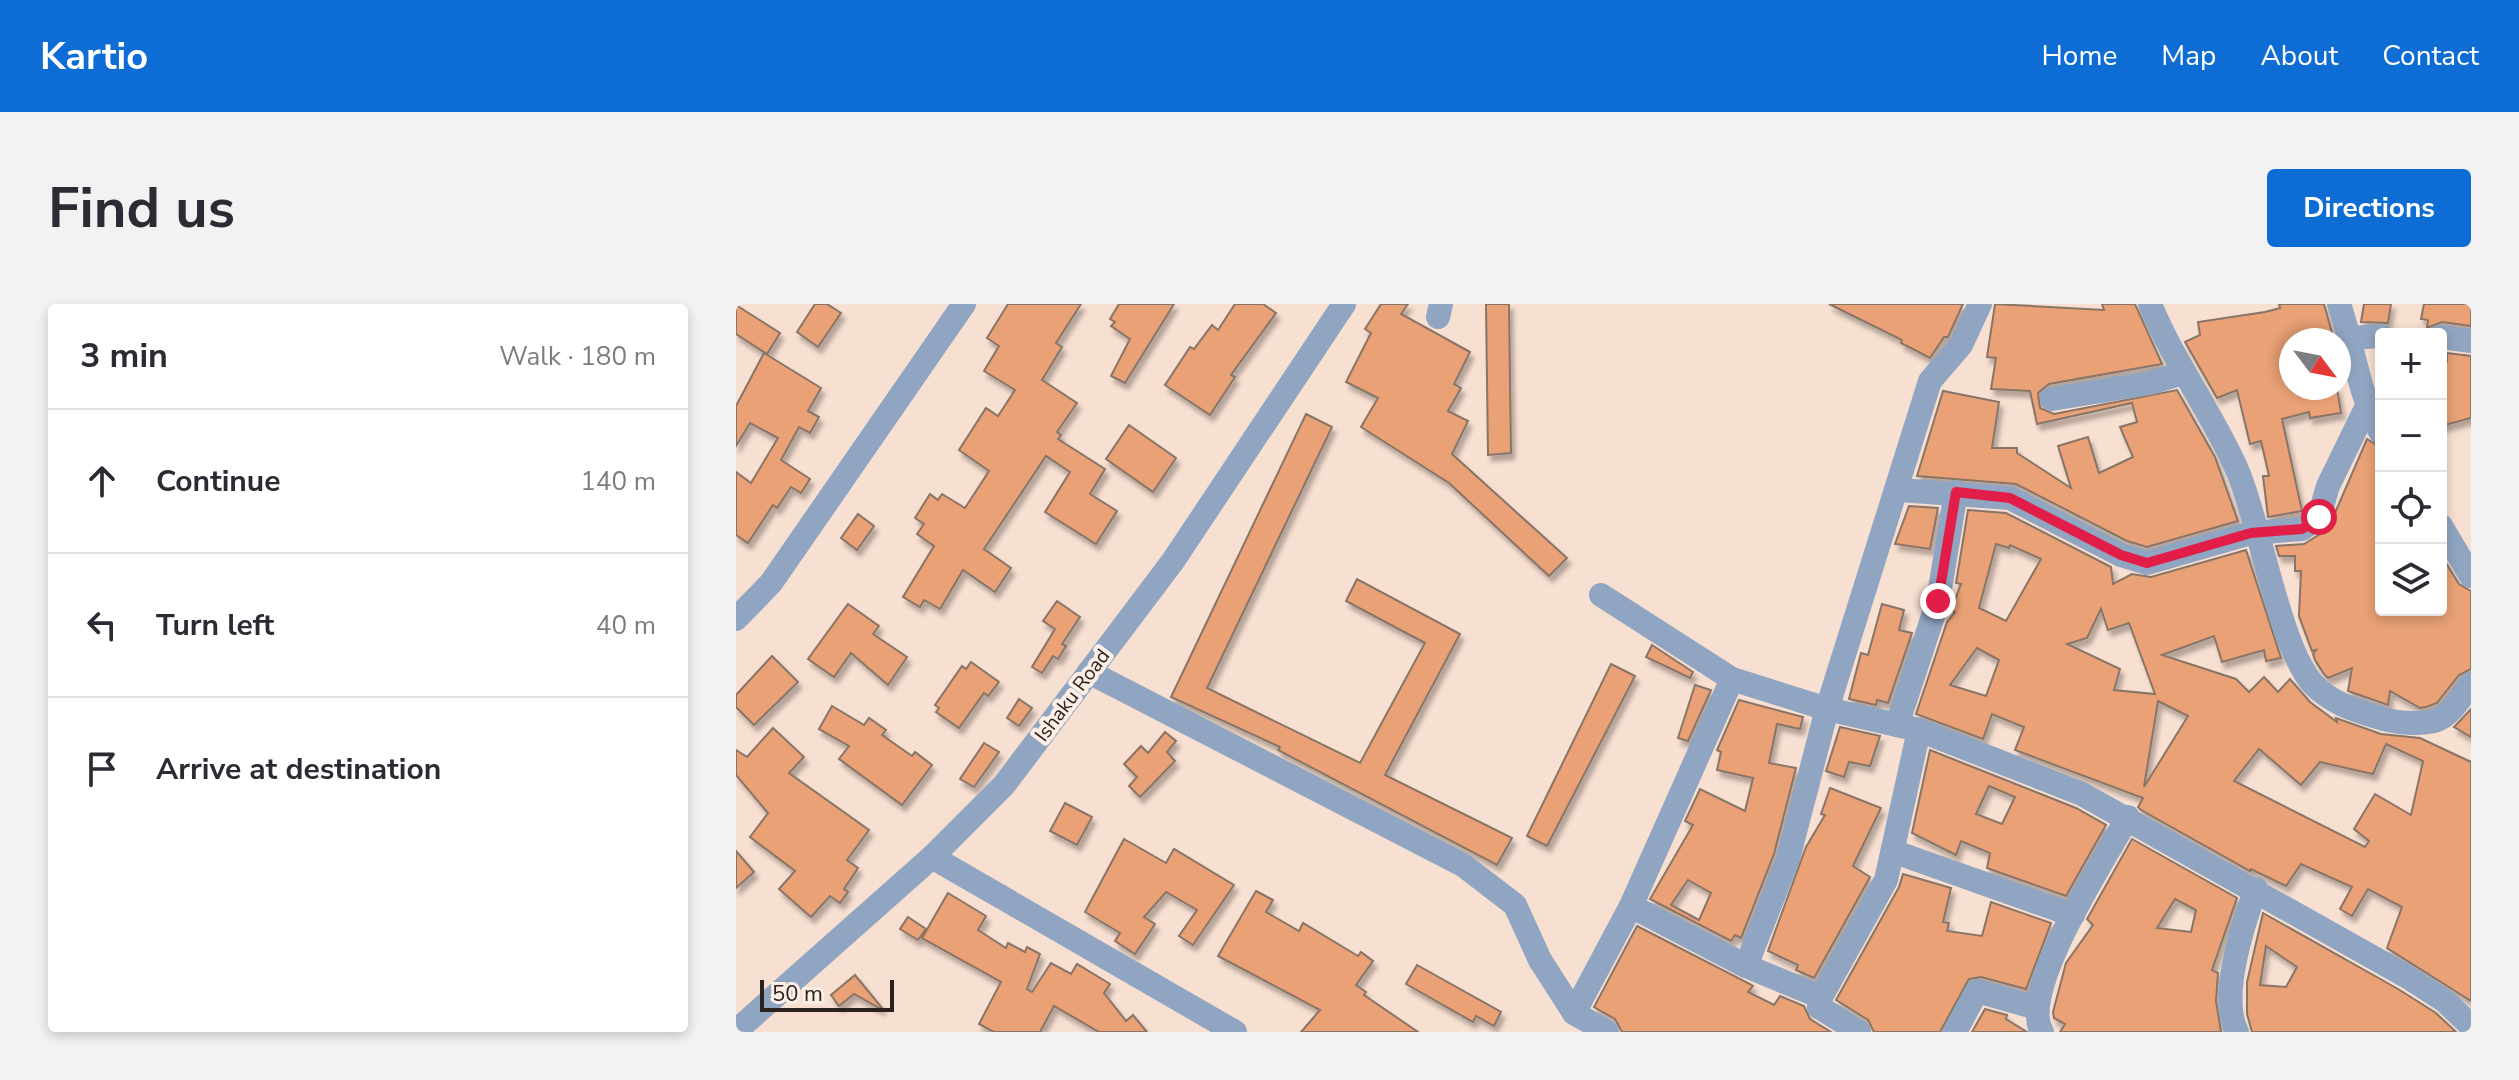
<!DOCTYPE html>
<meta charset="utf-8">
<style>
:root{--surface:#fff;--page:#f2f2f3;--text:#2b2b33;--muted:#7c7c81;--line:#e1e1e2;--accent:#0d6dd5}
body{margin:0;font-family:"Nunito Sans",sans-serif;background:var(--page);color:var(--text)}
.controls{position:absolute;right:24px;top:24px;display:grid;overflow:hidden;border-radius:8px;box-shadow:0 4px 12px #0003}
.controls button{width:72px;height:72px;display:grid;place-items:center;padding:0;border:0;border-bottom:2px solid var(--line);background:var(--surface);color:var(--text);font:40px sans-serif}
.compass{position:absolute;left:1543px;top:24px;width:72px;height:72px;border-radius:50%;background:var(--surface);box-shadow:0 4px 12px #0003;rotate:122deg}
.scale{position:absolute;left:24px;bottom:20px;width:134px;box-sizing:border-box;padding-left:8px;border:4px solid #2a221d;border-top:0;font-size:22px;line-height:28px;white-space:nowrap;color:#2a221d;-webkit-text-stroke:6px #fdeee6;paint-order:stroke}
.stop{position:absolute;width:24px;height:24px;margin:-18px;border:6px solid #e11d48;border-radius:50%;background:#fff}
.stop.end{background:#e11d48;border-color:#fff;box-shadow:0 2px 8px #0008}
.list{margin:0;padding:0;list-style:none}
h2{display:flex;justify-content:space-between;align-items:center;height:104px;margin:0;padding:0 32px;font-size:34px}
h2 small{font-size:26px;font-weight:400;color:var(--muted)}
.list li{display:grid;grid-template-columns:52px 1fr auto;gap:24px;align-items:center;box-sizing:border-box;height:144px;padding:0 32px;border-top:2px solid var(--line)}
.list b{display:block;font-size:30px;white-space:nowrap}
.list em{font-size:26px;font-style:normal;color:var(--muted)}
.icon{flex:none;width:44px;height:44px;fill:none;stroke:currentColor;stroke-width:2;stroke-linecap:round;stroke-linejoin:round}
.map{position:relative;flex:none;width:1735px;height:728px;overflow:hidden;border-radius:8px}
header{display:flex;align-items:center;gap:48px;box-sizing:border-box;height:112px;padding:0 40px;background:var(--accent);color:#fff}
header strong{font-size:38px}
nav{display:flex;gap:44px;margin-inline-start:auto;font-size:28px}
.intro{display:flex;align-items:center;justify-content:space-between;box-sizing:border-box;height:192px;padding:0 48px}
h1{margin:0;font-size:56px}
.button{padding:20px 36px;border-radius:8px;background:var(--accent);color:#fff;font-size:28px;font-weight:700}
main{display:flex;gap:48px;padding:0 48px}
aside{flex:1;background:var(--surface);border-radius:8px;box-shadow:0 4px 12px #0003}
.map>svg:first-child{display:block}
.building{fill:#e9a174;stroke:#897468;stroke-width:2;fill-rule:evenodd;filter:url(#shadow)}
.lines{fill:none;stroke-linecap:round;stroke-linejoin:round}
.minor{stroke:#90a5c1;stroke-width:24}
.route{stroke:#e11d48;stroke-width:10}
.labels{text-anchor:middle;stroke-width:8;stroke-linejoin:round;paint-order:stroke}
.street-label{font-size:20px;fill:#2a221d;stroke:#fdeee6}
</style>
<header>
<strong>Kartio</strong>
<nav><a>Home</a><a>Map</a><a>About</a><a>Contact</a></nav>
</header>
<div class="intro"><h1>Find us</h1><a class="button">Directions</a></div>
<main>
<aside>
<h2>3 min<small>Walk · 180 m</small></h2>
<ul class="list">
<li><svg class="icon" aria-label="ahead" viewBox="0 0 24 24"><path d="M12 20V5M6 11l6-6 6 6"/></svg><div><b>Continue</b></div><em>140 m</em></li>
<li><svg class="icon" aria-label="left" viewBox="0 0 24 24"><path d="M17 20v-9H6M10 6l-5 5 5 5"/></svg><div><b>Turn left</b></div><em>40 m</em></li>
<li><svg class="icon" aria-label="arrive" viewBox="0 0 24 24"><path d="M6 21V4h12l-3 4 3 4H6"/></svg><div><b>Arrive at destination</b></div></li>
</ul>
</aside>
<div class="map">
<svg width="1735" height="728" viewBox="0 0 1735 728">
<defs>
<filter id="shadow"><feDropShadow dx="3.5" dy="6" stdDeviation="2" flood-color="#0004"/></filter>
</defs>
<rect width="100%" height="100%" fill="#f7dfd1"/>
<g class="building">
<path d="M79 0H91L105 9 82 43 61 28Z"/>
<path d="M272 0H345L320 39 326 43 306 76 341 99 321 128 325 131 322 135 369 165 354 190 381 207 360 240 309 208 334 168 310 152 248 245 275 264 259 288 227 266 204 305 188 296 184 303 167 293 198 242 181 230 188 220 179 214 194 190 202 196 206 190 229 204 253 167 223 146 250 104 262 112 279 86 248 67 263 42 251 34Z"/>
<path d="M383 0H438L389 79 375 72 394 35 375 22 379 18 374 15Z"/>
<path d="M499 0H527L540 9 495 71 499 73 474 111 429 81 454 43 458 45 476 21 482 26Z"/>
<path d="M645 0H672L665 10 734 48 718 80 725 84 712 107 732 117 716 150 831 254 813 272 713 179 625 123 642 94 610 78 635 29 629 25Z"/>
<path d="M750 0H773L775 149 752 151Z"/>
<path d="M1093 0H1227L1212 33H1208L1194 54 1165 39 1166 36Z"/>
<path d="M1259 0 1368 6 1366 0H1399L1426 60 1313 80 1302 89 1304 104 1318 110 1441 86 1479 153 1502 217 1411 243 1391 237 1280 180 1181 172 1207 87 1263 98 1256 144H1281V149L1335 184 1322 142 1352 133 1363 169 1397 153 1384 123 1401 118 1396 99 1301 120 1294 87 1255 85 1260 54 1251 53Z"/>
<path d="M1543 0H1588L1598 36H1555V84H1601L1605 109 1574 114 1573 108 1546 115 1566 207 1532 213 1527 172H1533L1525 137 1514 140 1501 86 1481 94 1449 38 1464 31 1462 18 1529 8 1544 4Z"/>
<path d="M1628 0H1655L1652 19 1625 18Z"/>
<path d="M1688 0H1735V22L1706 18 1691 24 1692 16 1685 15Z"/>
<path d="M0 1 44 29 31 50 0 30Z"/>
<path d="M28 49 85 84 72 107 83 113 74 129 63 123 45 156 74 175 65 189 55 183 41 204 37 201 12 239 0 231V168L15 179 42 134 14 119 0 142V102Z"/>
<path d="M1711 49 1735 52V114L1705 122V59L1711 58Z"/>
<path d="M570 110 596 123 471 384 624 459 689 339 610 297 621 275 724 330 649 471 776 534 761 561 542 446 544 443 435 393Z"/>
<path d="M393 121 440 154 417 188 370 155Z"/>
<path d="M1631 135 1645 144V306H1705V251L1723 280 1735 287V365L1723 371 1701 399 1690 403 1684 404 1654 387 1652 401 1612 387 1616 364 1592 374 1588 370 1579 356 1577 350 1580 346 1576 347 1563 312 1565 267H1559V252H1543L1540 242 1568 240 1592 225Z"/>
<path d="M1173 202 1202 204 1194 245 1159 240Z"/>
<path d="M1232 206 1270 209 1375 263 1377 280 1396 270 1415 273 1510 246 1545 354 1530 357 1528 346 1486 358 1478 332 1426 351 1500 375 1513 388 1528 373 1542 388 1554 375 1574 398 1601 418 1600 414 1645 430 1684 434 1735 458V697L1651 644 1666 603 1632 585 1616 612 1604 605 1616 583 1565 560 1550 582 1515 565 1514 567 1405 506 1402 503 1407 494 1279 446 1288 423 1256 410 1247 435 1180 410 1211 318 1219 308 1215 306 1225 280 1220 279ZM1260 240 1273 244 1274 241 1305 255 1270 317 1243 304ZM1365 305 1372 326 1393 319 1419 390 1378 386 1384 365 1331 340 1351 334ZM1241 344 1263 356 1250 392 1214 381ZM1422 397 1452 412 1408 483ZM1650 440 1687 457 1675 511 1639 490 1618 525 1633 537 1629 543 1498 477 1523 445 1565 481 1584 458 1637 470Z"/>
<path d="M122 210 138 222 121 246 105 234Z"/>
<path d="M321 297 344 313 326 340 330 342 322 355 317 352 306 369 296 363 319 325 307 317Z"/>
<path d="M112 300 143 322 137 330 171 353 152 381 115 349 98 373 72 355Z"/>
<path d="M1146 300 1168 306 1163 326 1176 329 1152 399 1141 396 1140 401 1113 395 1125 349 1132 351Z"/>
<path d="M916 341 957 368 954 374 910 353Z"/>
<path d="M36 352 62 378 18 421 0 403V391Z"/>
<path d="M235 358 263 378 252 392 248 389 223 424 200 408 203 404 199 401 226 362 230 365Z"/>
<path d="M875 360 899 372 811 542 791 532Z"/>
<path d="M959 381 975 386 952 437 942 434Z"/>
<path d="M283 395 296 404 283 422 271 414Z"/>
<path d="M1003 396 1067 413 1064 425 1041 420 1033 459 1060 464 1038 550 1005 634 999 631 995 637 914 595 957 521 949 517 964 485 1009 507 1017 474 981 466 985 448 981 446ZM952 576 975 589 963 616 935 601Z"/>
<path d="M96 402 128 421 133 414 150 426 146 431 176 452 179 448 196 461 166 501 103 455 113 442 83 425Z"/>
<path d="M1735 405V433L1718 423Z"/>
<path d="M1104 423 1144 432 1134 462 1113 458 1108 473 1090 467Z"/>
<path d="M37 424 68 453 53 469 133 526 111 556 122 564 108 585 112 588 104 599 94 592 75 613 43 585 59 567 14 533 32 509 0 471V446L11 453Z"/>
<path d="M429 428 440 437 431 448 439 457 404 493 393 482 401 473 388 460 405 442 412 449Z"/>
<path d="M248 439 263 448 238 483 224 475Z"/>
<path d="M1194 446 1340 504 1370 521 1330 592 1251 564 1254 549 1225 537 1220 551 1176 529ZM1253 482 1279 493 1266 520 1240 510Z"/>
<path d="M1094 484 1145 504 1117 562 1134 573 1078 674 1060 666 1062 661 1032 647 1070 543 1089 511 1085 510Z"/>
<path d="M329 499 356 513 341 541 314 527Z"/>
<path d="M388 535 430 559 438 545 498 581 457 641 443 632 461 606 430 588 408 613 419 620 399 650 379 637 384 629 349 608Z"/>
<path d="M1396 535 1501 594 1476 666 1482 669 1480 697 1485 728H1324L1329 720 1318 714 1317 708 1330 659 1357 621 1351 615ZM1439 595 1460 606 1455 628 1421 624Z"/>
<path d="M0 547 18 568 0 584Z"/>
<path d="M1167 570 1215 584 1207 618 1213 619 1211 627 1246 632 1255 598 1315 619 1290 685 1245 673 1233 675 1204 728H1138L1132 716 1100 696 1163 583Z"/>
<path d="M520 587 537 596 530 608 563 627 567 619 622 652 625 648 637 657 620 681 630 688 628 691 682 728H565L584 706 482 652Z"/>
<path d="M212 589 250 612 242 626 270 644 272 639 289 648 291 643 304 650 291 685 296 688 315 659 335 670 341 660 374 680 368 689 390 717 397 711 411 728H363L318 702 304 728H258L243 720 265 678 186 634Z"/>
<path d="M1527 609 1662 685 1700 709 1720 728H1516L1511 710V678ZM1530 642 1561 663 1550 683 1524 681Z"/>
<path d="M172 613 190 625 182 636 164 625Z"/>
<path d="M901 622 1014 680 1017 682 1012 688 1038 701 1044 692 1068 702 1074 715 1095 728H886L879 715 858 703Z"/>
<path d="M681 661 765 708 758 722 740 712 737 718 670 680Z"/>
<path d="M119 671 146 704 145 705 118 690 103 702 95 691Z"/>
<path d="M1249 705 1271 711 1270 715 1291 728H1236Z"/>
</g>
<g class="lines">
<g class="minor">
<path d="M1414 0C1438 59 1477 110 1502 168 1524 220 1544 344 1577 380 1595 399 1618 406 1641 413 1658 419 1692 423 1707 413 1718 406 1727 390 1735 380"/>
<path d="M1603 0C1618 43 1622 90 1645 129"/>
<path d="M702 13 705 0"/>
<path d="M1705 33 1735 37"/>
<path d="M1615 34 1645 32"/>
<path d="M1316 95 1414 79 1447 69"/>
<path d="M1163 186 1274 194 1385 251 1411 259 1515 229 1566 225 1583 213 1592 182 1630 104"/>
<path d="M1705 222 1735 272"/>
<path d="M865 291 996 375 1091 405 1183 426 1346 490 1670 672 1709 697 1735 722"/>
<path d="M0 315 35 279 228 0"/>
<path d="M353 368 727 561 779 601 804 656 838 709 871 728"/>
<path d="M1161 421 1202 297 1220 188"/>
<path d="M1159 548 1337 611"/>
<path d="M196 553 499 728"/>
<path d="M895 602 1010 662 1085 693"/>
<path d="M1010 662 1052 555 1091 405 1194 77 1225 41 1244 0"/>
<path d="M838 709 895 602 996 375"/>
<path d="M0 727 196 553 268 481 437 257 608 0"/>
<path d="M1123 728 1083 703 1085 693 1150 576 1183 426"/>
<path d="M1219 728 1241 687 1301 704"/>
<path d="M1306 728C1281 688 1370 553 1392 513"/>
<path d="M1501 728C1483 693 1507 620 1520 585"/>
</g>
</g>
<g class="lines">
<path class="route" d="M1202 297 1220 188 1274 194 1385 251 1411 259 1515 229 1566 225 1583 213"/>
</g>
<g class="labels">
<g class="street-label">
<text transform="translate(336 391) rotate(-53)" y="7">Ishaku Road</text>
</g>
</g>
</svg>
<div class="controls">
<button>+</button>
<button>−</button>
<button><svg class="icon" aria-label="locate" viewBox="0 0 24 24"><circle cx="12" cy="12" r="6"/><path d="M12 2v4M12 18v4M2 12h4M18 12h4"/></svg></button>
<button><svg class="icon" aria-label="layers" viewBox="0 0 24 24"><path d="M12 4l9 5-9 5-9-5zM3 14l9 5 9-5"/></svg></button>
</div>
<svg class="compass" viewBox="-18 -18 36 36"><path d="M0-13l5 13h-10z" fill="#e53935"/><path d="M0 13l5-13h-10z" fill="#7c7c81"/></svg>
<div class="scale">50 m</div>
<div class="stop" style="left:1583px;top:213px"></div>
<div class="stop end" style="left:1202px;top:297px"></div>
</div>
</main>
